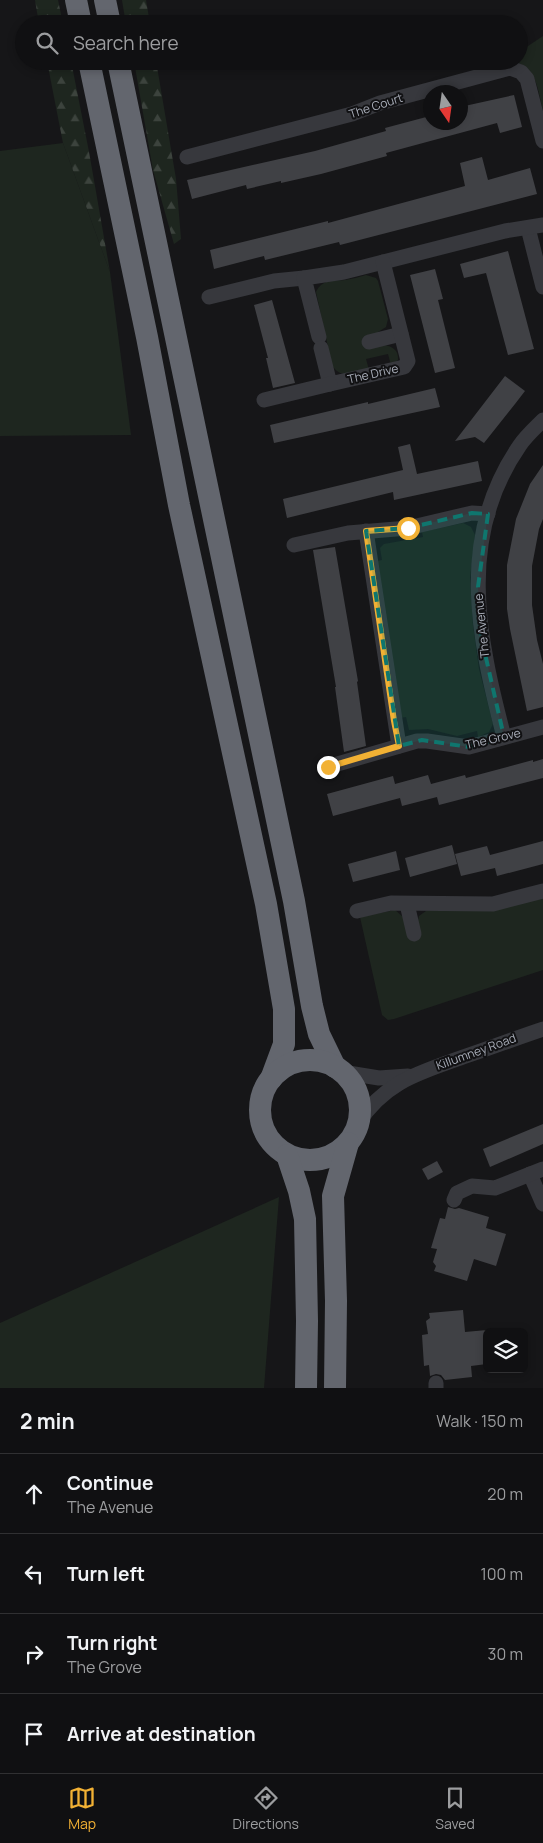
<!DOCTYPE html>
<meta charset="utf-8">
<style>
:root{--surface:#101012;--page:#1e1e20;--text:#f1f3f6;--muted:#9c9d9f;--line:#303032;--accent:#f2b134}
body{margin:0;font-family:Manrope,sans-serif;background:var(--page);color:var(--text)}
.controls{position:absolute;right:15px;bottom:15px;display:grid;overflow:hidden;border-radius:8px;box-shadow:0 2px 8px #0003}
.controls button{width:45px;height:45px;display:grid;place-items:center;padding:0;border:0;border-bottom:1px solid var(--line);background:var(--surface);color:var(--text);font:25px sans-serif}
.compass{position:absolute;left:423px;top:85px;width:45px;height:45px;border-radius:50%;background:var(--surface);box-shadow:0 2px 8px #0003;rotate:167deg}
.stop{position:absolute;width:15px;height:15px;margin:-11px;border:4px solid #f2b134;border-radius:50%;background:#fff}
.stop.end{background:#f2b134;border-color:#fff;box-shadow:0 1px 5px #0008}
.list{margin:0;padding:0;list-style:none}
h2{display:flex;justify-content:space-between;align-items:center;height:65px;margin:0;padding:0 20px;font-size:21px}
h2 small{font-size:16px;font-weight:400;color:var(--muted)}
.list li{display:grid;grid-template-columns:32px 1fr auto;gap:15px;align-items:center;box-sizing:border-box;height:80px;padding:0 20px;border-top:1px solid var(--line)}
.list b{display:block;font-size:19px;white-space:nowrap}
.list p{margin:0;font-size:16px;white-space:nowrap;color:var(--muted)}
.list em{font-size:16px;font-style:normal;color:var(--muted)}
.icon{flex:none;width:28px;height:28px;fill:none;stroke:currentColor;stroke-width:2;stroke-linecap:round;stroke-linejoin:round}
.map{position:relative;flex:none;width:543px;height:1388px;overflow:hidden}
.search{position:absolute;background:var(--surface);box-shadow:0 2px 8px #0003;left:15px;right:15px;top:15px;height:55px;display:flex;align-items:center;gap:12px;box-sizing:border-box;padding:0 18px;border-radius:28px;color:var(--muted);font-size:19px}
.sheet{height:385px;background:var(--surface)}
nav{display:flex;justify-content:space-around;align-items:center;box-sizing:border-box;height:70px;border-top:1px solid var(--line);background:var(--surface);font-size:14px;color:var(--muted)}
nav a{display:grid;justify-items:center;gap:2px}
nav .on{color:var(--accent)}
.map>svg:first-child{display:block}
.grass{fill:#1e261f}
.forest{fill:url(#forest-firs)}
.building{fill:#404145}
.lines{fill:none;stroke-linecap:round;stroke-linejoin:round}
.minor{stroke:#37383d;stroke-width:15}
.highway{stroke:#63666e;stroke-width:22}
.route{stroke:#f2b134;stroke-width:6}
.marked{fill:#0f766e;fill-opacity:0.2;stroke:#0f766e;stroke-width:4;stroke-dasharray:10 6;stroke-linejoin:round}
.labels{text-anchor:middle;stroke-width:4;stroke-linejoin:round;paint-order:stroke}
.street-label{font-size:12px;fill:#a8adb8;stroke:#111113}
</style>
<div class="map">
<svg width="543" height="1388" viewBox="0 0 543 1388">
<defs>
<pattern id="forest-firs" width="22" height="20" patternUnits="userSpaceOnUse" patternTransform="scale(1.25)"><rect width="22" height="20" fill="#1e261f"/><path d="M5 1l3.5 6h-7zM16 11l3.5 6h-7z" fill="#3c433d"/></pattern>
</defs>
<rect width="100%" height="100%" fill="#161618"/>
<g class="grass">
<path d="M543 36V111C537 86 536 59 503 62L519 61V52Z"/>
<path d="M63 143 110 272 131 435 0 436V151Z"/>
<path d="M366 275 376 278 378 281 388 319 386 327 378 332 383 345C392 346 399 350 398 360L391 365 388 354 366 359 369 370C355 372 340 380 332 365L316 292C322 279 333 281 345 280 352 279 359 277 366 275Z"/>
<path d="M463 523 471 527 475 535 470 578 473 626 479 669 493 724 489 732 478 737 477 731 457 736 428 729 409 730 406 717 400 718 377 561 382 560 380 548 384 544 423 537 422 532Z"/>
<path d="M543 898V970L394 1019 388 1020 382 1015 360 917 395 910 402 916 418 920 419 916 426 911Z"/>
<path d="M279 1197 264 1388H0V1323Z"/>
</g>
<g class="forest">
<path d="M35 0H58L63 24H39Z"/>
<path d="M122 0H146L150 24H126Z"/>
<path d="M47 61H71L89 152 110 272 63 143Z"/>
<path d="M134 61H156L176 179 181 239 174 244 153 170Z"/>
</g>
<g class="building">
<path d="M514 95 522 127 500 133 497 123 386 153 387 156 321 174 281 183V181L247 189 246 185 192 199 187 180 315 151 386 131 385 128 430 116V122H460V107Z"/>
<path d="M482 157 488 180 530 168 537 194 340 245 339 242 265 260 264 256 214 269 210 250 328 221V223L465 186 460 163Z"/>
<path d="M508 251 534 349 508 355 486 273 464 278 460 264Z"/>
<path d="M435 269 443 299 438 300 455 368 435 373 410 275Z"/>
<path d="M272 300 295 383 273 388 266 358H268L254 305Z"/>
<path d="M505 376 525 391 515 404 484 443 475 437 455 441Z"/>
<path d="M435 388 440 407 274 443 270 425 368 402V404Z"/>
<path d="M410 444 417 474 478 461 482 481 394 500 393 492 287 518 283 499 403 470 398 447Z"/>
<path d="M543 465V519L539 529 532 566V605L537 640 543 664V707L527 711 510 629 507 609V565L516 519 530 484Z"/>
<path d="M335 547 358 681 357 682 366 746 344 752 335 687H336L313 550Z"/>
<path d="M543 759V778L439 805 437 797 402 806 400 798 333 816 327 794 393 776 395 784 428 775 431 784 465 775 466 778 533 760V762Z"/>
<path d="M543 841V864L497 876 495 868 461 876 455 854 487 846 490 855Z"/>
<path d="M452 845 457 864 410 877 405 858Z"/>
<path d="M396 851 400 870 353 882 348 864Z"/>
<path d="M543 1124V1144L490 1167 483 1149Z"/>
<path d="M437 1161 443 1172 428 1180 422 1169Z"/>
<path d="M448 1207 455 1209 459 1208 489 1217 486 1228 506 1234 496 1266 474 1259 467 1281 434 1271 436 1266 433 1262 437 1249 431 1248 440 1218 445 1219Z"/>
<path d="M463 1310 465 1332 487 1330V1364L471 1366 472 1377 445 1380 441 1375 436 1374 430 1376 429 1365 424 1366 422 1335 428 1334 426 1321 430 1318 429 1313Z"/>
</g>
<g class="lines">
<g class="minor">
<path d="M187 157 352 114 380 103 510 68 521 72 527 79 543 141"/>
<path d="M528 228 543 287"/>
<path d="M209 297 274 281 304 278"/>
<path d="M319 337 304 278 344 272 505 231 543 225"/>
<path d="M369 342 401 334"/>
<path d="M321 348 330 384 404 367 408 361 383 262"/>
<path d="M264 400 330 384"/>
<path d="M366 531 399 746"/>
<path d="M294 545 348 533 408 528 472 513 488 514"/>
<path d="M504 737C478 637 456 537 520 445 526 436 535 428 543 420"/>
<path d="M327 767 417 741H427L469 747 543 727"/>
<path d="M407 904 414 934"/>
<path d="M357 911 391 903 493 904 543 891"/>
<path d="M342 1072 379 1078 408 1076"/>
<path d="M358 1123C386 1081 419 1073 463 1057 490 1048 516 1038 543 1029"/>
<path d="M530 1174 543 1204"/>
<path d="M454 1200 457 1193 472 1186 495 1188 543 1169"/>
<path d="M436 1383V1388"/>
</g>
<g class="highway">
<path d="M76 0 81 24"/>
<path d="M105 0 110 24"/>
<path d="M89 61 147 337 179 505 266 904 284 1009V1044L271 1079"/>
<path d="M118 61 294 901 312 1006 319 1034 335 1067"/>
<circle cx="310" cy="1110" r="50"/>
<path d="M287 1155 299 1191 305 1219 307 1321 306 1388"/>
<path d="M335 1388 336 1301 333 1196 348 1143"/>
</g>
</g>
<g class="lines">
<path class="route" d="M328 767 399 746 394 721 366 531 408 528"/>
</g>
<path class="marked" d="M472 513 488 514 478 587 481 636 504 737 469 747 422 740 399 746 366 531 408 528Z"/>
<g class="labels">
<g class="street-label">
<text transform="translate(376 106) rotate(-18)" y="4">The Court</text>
<text transform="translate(373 374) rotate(-13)" y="4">The Drive</text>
<text transform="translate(482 626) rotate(-96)" y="4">The Avenue</text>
<text transform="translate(493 739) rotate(-13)" y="4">The Grove</text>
<text transform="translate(476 1052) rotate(-20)" y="4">Killumney Road</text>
</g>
</g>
</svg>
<div class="controls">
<button><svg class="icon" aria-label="layers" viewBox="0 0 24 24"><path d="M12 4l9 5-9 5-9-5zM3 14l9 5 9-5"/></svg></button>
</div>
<svg class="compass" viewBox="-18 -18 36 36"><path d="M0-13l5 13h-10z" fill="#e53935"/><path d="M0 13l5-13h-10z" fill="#9c9d9f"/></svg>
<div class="stop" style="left:408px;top:528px"></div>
<div class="stop end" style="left:328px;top:767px"></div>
<div class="search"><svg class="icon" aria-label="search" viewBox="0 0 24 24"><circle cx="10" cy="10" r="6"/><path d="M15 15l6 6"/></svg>Search here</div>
</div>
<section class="sheet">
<h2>2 min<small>Walk · 150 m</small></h2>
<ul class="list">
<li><svg class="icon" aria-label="ahead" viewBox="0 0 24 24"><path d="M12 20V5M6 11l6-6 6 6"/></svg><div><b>Continue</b><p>The Avenue</p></div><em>20 m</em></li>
<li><svg class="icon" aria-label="left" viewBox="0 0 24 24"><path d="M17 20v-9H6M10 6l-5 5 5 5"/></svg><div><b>Turn left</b></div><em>100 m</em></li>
<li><svg class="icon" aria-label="right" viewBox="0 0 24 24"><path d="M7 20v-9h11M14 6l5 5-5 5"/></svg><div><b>Turn right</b><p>The Grove</p></div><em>30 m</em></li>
<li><svg class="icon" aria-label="arrive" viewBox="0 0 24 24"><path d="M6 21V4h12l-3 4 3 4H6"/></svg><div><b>Arrive at destination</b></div></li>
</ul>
</section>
<nav>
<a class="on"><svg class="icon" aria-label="map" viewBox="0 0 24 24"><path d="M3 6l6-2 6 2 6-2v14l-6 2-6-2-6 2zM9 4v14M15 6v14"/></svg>Map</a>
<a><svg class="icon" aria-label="directions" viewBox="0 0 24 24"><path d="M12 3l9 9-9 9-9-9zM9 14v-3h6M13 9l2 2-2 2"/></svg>Directions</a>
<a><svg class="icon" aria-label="saved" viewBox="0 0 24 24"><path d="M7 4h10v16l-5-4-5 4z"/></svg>Saved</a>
</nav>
